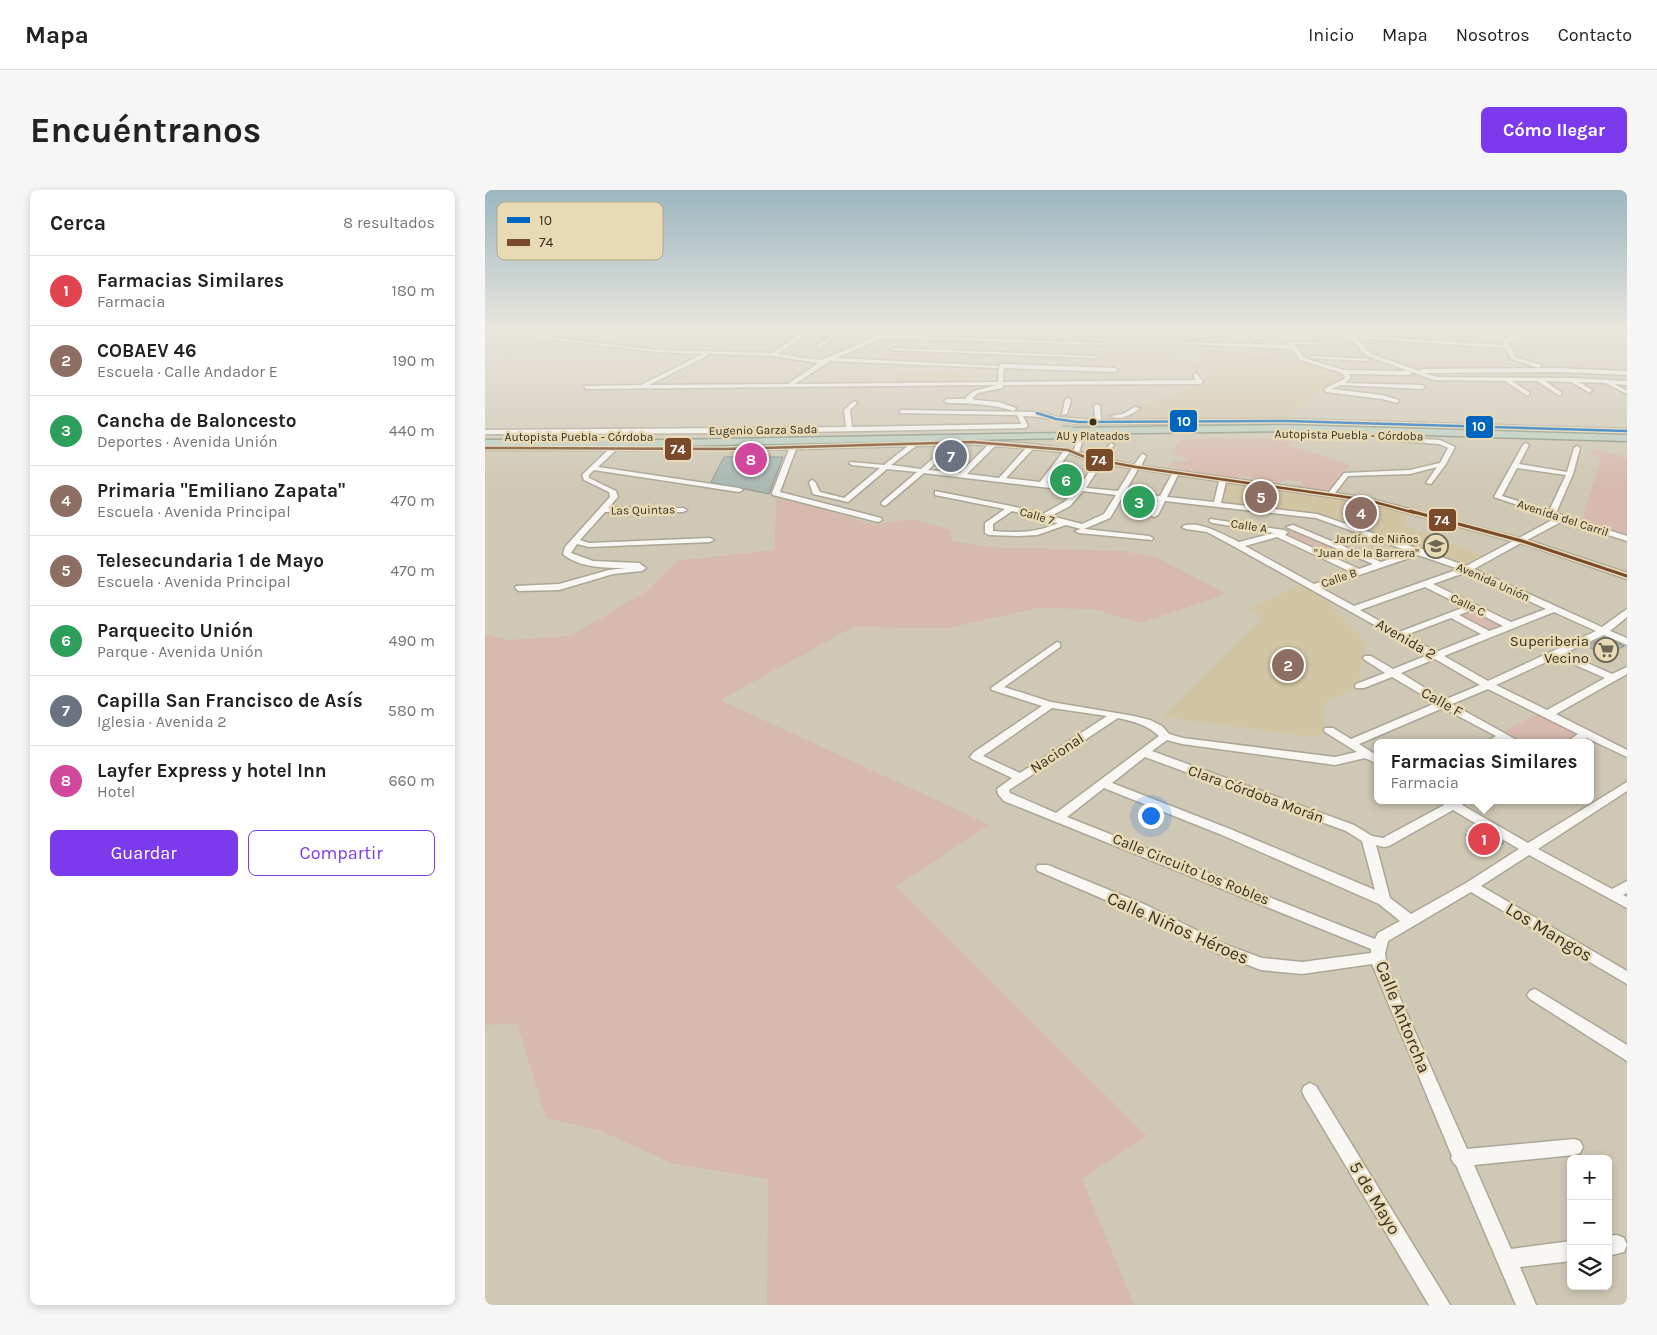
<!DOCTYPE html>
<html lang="es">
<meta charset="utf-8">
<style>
:root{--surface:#fff;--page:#f6f6f6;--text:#222;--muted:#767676;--line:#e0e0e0;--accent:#7c3aed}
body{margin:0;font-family:Karla,sans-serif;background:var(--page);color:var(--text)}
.controls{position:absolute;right:15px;bottom:15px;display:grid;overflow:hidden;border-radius:8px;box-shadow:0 2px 8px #0003}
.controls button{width:45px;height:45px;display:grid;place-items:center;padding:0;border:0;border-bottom:1px solid var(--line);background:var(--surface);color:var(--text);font:25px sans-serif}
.you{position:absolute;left:665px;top:625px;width:18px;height:18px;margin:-12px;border:4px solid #fff;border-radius:50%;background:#1a73e8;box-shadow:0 0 0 8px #1a73e833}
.badge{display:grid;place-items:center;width:32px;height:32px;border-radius:50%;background:var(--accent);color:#fff;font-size:16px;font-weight:700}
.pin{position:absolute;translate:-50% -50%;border:2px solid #fff;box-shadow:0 1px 5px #0006}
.popup{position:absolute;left:889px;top:549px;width:220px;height:65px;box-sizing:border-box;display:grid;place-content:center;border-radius:8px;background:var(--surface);filter:drop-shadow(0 1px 4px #0005);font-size:16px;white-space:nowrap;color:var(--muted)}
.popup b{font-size:19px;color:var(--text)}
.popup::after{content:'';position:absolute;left:50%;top:100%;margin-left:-10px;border:10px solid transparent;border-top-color:var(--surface)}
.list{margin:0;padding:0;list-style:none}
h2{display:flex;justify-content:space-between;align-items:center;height:65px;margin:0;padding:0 20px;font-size:21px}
h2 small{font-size:16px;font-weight:400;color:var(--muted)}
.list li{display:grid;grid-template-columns:32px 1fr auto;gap:15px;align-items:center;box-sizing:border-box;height:70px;padding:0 20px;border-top:1px solid var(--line)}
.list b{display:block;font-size:19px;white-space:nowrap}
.list p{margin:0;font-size:16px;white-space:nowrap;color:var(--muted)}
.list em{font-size:16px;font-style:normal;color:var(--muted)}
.actions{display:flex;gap:10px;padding:15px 20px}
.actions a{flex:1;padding:11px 0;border:1px solid var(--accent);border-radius:8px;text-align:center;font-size:18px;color:var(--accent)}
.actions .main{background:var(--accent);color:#fff}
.icon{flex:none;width:28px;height:28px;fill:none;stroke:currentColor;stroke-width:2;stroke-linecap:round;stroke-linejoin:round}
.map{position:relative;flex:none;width:1142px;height:1115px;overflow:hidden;border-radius:8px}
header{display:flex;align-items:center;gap:30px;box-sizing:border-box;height:70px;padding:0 25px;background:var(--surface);border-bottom:1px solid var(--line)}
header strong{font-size:24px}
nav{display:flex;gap:28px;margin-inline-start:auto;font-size:18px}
.intro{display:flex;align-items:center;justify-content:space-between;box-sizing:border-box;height:120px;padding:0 30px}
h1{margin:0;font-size:35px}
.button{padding:12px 22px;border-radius:8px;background:var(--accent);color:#fff;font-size:18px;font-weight:700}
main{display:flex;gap:30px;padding:0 30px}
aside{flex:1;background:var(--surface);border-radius:8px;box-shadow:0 2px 8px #0003}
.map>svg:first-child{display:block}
.built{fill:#d1c5a4}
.green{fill:#d7baad}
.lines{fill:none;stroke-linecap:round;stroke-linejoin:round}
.stream{stroke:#cbb984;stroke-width:1}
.building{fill:#a9b8b2;stroke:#8f948d}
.minor-casing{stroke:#aba696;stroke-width:3}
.highway-casing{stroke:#86947f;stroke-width:3}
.minor{fill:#f8f7f4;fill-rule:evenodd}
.highway{fill:#bdcec1;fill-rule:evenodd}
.highway-bridge-casing{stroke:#86947f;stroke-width:11;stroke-linecap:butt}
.highway-bridge{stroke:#bdcec1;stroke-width:9}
.bus-1-casing{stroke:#e8dab4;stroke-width:5}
.bus-2-far1-casing{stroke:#e8dab4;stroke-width:5}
.bus-2-casing{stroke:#e8dab4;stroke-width:6}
.bus-1{stroke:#0065bd;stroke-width:2.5}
.bus-2-far1{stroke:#7a4b2a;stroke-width:2.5}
.bus-2{stroke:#7a4b2a;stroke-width:3}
.bus-dot{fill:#383223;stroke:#e8dab4;stroke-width:2}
.labels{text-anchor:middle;stroke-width:5;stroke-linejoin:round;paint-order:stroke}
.far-bus-label{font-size:11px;fill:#383223;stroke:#e8dab4}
.far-street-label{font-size:12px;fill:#383223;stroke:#e8dab4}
.far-poi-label{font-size:12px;fill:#383223;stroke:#e8dab4;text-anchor:end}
.street-label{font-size:15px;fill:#383223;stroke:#e8dab4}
.poi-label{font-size:15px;fill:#383223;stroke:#e8dab4;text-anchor:end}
.near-street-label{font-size:18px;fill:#383223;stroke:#e8dab4}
.key{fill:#e8dab4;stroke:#b3a888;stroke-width:1}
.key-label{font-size:14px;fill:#383223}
.line-badge{stroke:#e8dab4;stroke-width:2}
.badge-label{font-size:14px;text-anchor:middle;font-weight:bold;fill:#fff}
</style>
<header>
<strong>Mapa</strong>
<nav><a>Inicio</a><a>Mapa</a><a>Nosotros</a><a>Contacto</a></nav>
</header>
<div class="intro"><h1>Encuéntranos</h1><a class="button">Cómo llegar</a></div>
<main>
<aside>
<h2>Cerca<small>8 resultados</small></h2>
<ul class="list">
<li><span class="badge" style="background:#e0444e">1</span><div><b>Farmacias Similares</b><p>Farmacia</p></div><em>180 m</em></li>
<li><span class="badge" style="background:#8d6e63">2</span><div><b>COBAEV 46</b><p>Escuela · Calle Andador E</p></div><em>190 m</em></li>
<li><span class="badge" style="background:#2e9e5b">3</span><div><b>Cancha de Baloncesto</b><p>Deportes · Avenida Unión</p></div><em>440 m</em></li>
<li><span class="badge" style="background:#8d6e63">4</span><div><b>Primaria &quot;Emiliano Zapata&quot;</b><p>Escuela · Avenida Principal</p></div><em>470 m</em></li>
<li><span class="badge" style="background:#8d6e63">5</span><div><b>Telesecundaria 1 de Mayo</b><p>Escuela · Avenida Principal</p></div><em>470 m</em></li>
<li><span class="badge" style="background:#2e9e5b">6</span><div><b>Parquecito Unión</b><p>Parque · Avenida Unión</p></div><em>490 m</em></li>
<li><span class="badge" style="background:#6b7280">7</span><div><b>Capilla San Francisco de Asís</b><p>Iglesia · Avenida 2</p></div><em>580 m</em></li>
<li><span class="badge" style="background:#d1479c">8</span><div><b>Layfer Express y hotel Inn</b><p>Hotel</p></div><em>660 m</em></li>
</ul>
<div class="actions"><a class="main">Guardar</a><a>Compartir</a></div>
</aside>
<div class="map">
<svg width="1142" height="1115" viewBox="0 0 1142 1115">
<rect width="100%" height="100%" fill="#cfc8b4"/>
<g class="built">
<path d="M610 156 688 160 679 171 615 166Z"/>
<path d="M720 160 814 170 860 183 861 188 854 193 836 199 803 229 635 231 665 213 722 193Z"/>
<path d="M473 182V184L488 185 480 193 403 194 416 183Z"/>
<path d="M742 293 858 308 922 322 921 336 1000 366 983 375 840 325 737 311Z"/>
<path d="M815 395 840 408 882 454 871 497 839 512V541L831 547 678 527 778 428 765 418Z"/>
</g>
<g class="green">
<path d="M806 248 802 255 866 275 842 302 814 298 818 292 800 289 794 293 755 285 752 290 714 285 686 275 689 271 697 272 705 270 687 262 696 249Z"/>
<path d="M1113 259 1142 268V347L1096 333 1116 269 1107 265V261Z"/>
<path d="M292 305 389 335 426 329 466 340 467 351 503 357 638 361 671 367 741 404 656 433 608 419 552 418 464 438 368 437 235 510 505 635 411 696 662 946 597 989 649 1115H282L283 989 189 974 114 940 61 928 32 833 0 835V444L22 450 86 446 165 399 191 371 289 360Z"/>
<path d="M639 305 674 309 669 319 634 315Z"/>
<path d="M809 340 852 358 838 363 800 346Z"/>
<path d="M990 420 1021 436 1004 443 973 427Z"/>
<path d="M1052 524 1094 545 1081 553H1037L1017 542Z"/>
</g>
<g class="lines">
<g class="stream">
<path d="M83 140 82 143 176 150 193 156 303 154 335 162 368 157"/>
<path d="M378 157 399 164 443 165 475 174 495 167H512L510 172 515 174 569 168 585 173 619 170 717 176"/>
</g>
</g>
<g class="building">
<path d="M285 265 284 267H298L284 304 226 292 239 267Z"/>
<path d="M1119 447 1139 456 1122 465 1101 456Z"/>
<path d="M992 637 1019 653 1007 662 980 645Z"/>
</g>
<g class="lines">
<defs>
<g id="minor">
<path d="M0 140 173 160 287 163 314 145 215 140H270L619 153 621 155 398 148 351 168 514 176 511 178 345 171 310 194 513 192 514 176 517 174 630 178 633 180 630 182 519 178 518 192 711 190 708 185 711 183 718 192 715 194 518 195 517 198 493 203 487 208 490 210 514 212 531 218 529 221C507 214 485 213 462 213L459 211 462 209H481V207L489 201 512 195 101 199 99 196 156 195 218 164 173 162 0 142ZM320 145 346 146 331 156 333 158 351 146 391 147 336 170 292 164ZM222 164 288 166 333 173 303 194 164 195 222 166Z"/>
<path d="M482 140H528L676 148 674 149Z"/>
<path d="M706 140H711L713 145 727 147H710Z"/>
<path d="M962 140H988L1032 145 1030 146Z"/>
<path d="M1053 140H1058L1056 144 1023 151 1030 167 1056 175 1054 178 1026 169 1021 158 871 148 886 164 935 181 937 179 1069 178 1142 181V185L1074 182 938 183 952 187 1087 188 1142 191V195L1129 194 1142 201V204L1121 193 1094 192 1107 200 1105 203 1086 192 1060 191 1077 203 1075 206 1052 191H1027L1045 203 1043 206 1020 191 949 190 882 166 865 148 793 142 795 141 1020 155 1018 149Z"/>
<path d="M1071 140 1142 144V146L1073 141Z"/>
<path d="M766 144H798L800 145 769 146 784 149 768 150 764 145Z"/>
<path d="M699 152 804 155 802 152H834L836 154H809L819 168 859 180 924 181 927 183 924 185 863 184 866 187 860 193 937 195 940 197 937 199 855 195 847 199 897 205 914 210 912 213 897 209 841 202 839 199 859 189 860 187 857 183 815 170 807 159 701 154Z"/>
<path d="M407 158 610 166 612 167 610 168 405 160Z"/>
<path d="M826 166 883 169 885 170 883 171 824 168Z"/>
<path d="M583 208 586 210 582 224 577 225 580 210Z"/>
<path d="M369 211 372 213 365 220 367 237 536 234 532 225 414 223 416 220 555 222 572 227 610 230 609 216 612 214 615 216 616 230 802 229 1142 239V243L802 233 593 234C574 231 557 226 538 226L543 236 540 238 261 243 0 244V240L361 237 359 220Z"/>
<path d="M650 217 655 218C646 225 636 231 625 226L638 224Z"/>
<path d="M596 244 599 246 594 262 614 268 626 253 629 255 620 269 649 275 656 265 658 264 661 266 656 276 844 302 859 283 925 280 955 273 963 258 954 254 914 251 908 245 909 244H913L918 248 955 250 970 257 961 274 946 294 941 293 952 277 925 284 863 286 850 303 882 308 1034 348 1071 328 1009 307 1038 255 1041 253 1044 255 1034 274 1082 282 1089 258 1092 256 1095 258 1088 284 1071 323 1142 346V351L1078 331 1042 350 1142 383V389L1036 353 989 379 1117 437 1142 419V427L1125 441 1142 448V455L1119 445 1080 463 1127 484 1142 477V484L1071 524 1142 560V567L1102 548 1094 553H1080L1093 544 1003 499 967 514 1037 553H1023L1020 551 1015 553H999L1011 546 958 518 874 554 893 566V574L880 568 850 575 697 554 682 550 667 561 869 635 887 646 898 648 959 615 954 610H983L977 615 1043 653 1142 592V601L1053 659 1127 699 1142 691V703L1138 705 1142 707V718L1044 665 996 696 1142 781V794L986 702 903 751 900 764 903 781 982 959 1089 949 1095 951 1098 957 1095 963 1089 965 989 975 1026 1059 1086 1051V1071L1035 1077 1051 1115H1031L971 975 969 974 966 968 967 966 887 774 817 784 776 780 729 762 651 723 553 681 551 678 553 675H563L661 715 739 754 777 768 817 772 886 763V759L519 611 513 604 512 599 527 588 487 569 485 567 489 562 557 516 507 500 506 498 572 452 575 453V457L519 497 566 512 649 526 665 530 677 536 684 544 698 548 850 567 872 562 840 542 839 540 840 538H848L866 549 951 513 907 487 879 498H871L870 496 871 494 900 483 880 470 878 468 880 466H886L908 479 943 465 750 357 722 342 701 339 697 337C710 328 741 346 754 352L789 343 728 333 724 331 725 329 799 340 803 342 800 345 874 379 888 374 801 337 808 335 896 372 926 362 831 328 680 311 673 325 669 327 665 325 673 310 638 306 625 328 599 339 664 346 668 348 667 350 594 343 590 341 596 339 581 335 552 345 533 346 504 345 500 343V333L520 319 450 305V301L526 316 558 324 579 312 591 301 439 283 400 316 396 314 397 312 432 282 402 279 363 312 328 304 324 292 327 290 330 292 335 302 359 308 395 278 367 275 364 273 365 272 399 275 423 256 311 259 295 302 396 328 397 330 393 332 288 305 287 303 304 259 131 260 113 277 254 298 258 300 254 302 109 280 104 285V288L131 301 133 307 123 318H198L202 320 198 322H120L95 350 104 353 225 348 229 350 225 352 104 357 92 354 86 363 108 371 154 373 161 378 157 381 128 384 74 400 34 401 30 398 31 396 74 394 124 380 141 378C121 378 94 378 78 364L80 357 125 307 124 302 99 290 97 285 123 260H0V256L239 257 488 250 547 254 589 260 593 246ZM471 254 503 255 475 283 443 280ZM463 255 436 279 406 275 431 256ZM510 256 541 258 514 288 482 284ZM548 259 578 262 555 292 521 288ZM584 263 600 269 611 272 594 297 562 293ZM617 273 647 278 633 301 601 298ZM1032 278 1081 285 1064 321 1017 306ZM653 279 687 284 675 306 640 302ZM693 285 734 291 729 312 682 307ZM741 292 882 312 1028 351 981 376 940 361 939 359H934L832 324 736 313ZM598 301 631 305 619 324 597 334 566 326 585 316ZM527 321 554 328V330L573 333C552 343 530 343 508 341V334ZM792 347 866 382 829 394 760 356ZM933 365 974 379 869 416 836 398ZM982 382 1061 419 1026 432 948 394ZM940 397 980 417 914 442 875 420ZM987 420 1018 436 1004 441 974 425ZM1069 422 1111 441 1003 491 959 466ZM966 428 996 444 951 462 921 445ZM1072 467 1120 488 1062 520 1011 495ZM950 469 995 495 959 510 916 483ZM567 518 622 526 535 583 498 566ZM633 528C647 531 663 535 674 546L571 623 525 603 524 600ZM660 567 861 641 877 651 890 700 745 639 627 593ZM619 598 737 645 894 714 915 731 893 743 890 749 582 627ZM968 620 1034 659 981 693 926 724 905 708 891 655 899 657 904 656Z"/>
<path d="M1050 799 1142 855V871L1045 809 1042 805 1045 801Z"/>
<path d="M825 893 831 896 965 1115H944L819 906 817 901 819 896Z"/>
<path d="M1132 1045 1139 1048 1142 1055 1139 1062 1123 1066V1046Z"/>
</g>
<g id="highway">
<path d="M801 235 1142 245V251L801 241 585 244 581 241 585 238Z"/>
<path d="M579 243 582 244V248L185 256H0V250H185Z"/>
</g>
</defs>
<use href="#minor" class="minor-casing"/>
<use href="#highway" class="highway-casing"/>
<use href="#minor" class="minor"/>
<use href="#highway" class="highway"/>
<defs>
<path id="highway-bridge" d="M577 241H585"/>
</defs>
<use href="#highway-bridge" class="highway-bridge-casing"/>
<use href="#highway-bridge" class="highway-bridge"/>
<defs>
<path id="bus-1" d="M552 223 571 229 593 232 802 231 1142 241"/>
<path id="bus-2-far1" d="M0 258 239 259 488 252 583 260 602 268 651 277 882 310 930 323"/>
<path id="bus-2" d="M925 321 1037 351 1142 386"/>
</defs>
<use href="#bus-1" class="bus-1-casing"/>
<use href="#bus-2-far1" class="bus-2-far1-casing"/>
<use href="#bus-2" class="bus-2-casing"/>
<use href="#bus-1" class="bus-1"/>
<use href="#bus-2-far1" class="bus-2-far1"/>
<use href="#bus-2" class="bus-2"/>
</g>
<linearGradient id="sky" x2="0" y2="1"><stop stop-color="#9cb6c0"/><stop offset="0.47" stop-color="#e9e6dd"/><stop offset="1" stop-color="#e9e6dd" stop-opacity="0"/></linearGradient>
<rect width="1142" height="297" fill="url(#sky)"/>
<defs>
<symbol id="school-ring" viewBox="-11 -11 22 22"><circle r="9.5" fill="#e8dab4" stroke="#6d6656" stroke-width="1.5"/><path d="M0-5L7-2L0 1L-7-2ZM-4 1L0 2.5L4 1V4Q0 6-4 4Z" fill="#6d6656"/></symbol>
<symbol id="supermarket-ring" viewBox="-11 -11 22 22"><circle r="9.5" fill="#e8dab4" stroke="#6d6656" stroke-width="1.5"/><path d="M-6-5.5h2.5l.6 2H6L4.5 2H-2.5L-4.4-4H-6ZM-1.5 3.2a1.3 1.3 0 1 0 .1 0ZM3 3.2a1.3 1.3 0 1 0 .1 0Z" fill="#6d6656"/></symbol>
</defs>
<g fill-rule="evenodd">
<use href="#school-ring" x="937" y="342" width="28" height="28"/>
<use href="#supermarket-ring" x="1107" y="446" width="28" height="28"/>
</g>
<circle class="bus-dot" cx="608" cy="232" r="4.5"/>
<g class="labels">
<g class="far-bus-label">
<text x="608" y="250">AU y Plateados</text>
</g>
<g class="far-street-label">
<text transform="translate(278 240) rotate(-1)" y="4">Eugenio Garza Sada</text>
<text transform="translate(864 245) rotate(1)" y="4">Autopista Puebla - Córdoba</text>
<text x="94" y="251">Autopista Puebla - Córdoba</text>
<text transform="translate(158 320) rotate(-1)" y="4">Las Quintas</text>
<text transform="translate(552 326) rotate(16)" y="4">Calle 7</text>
<text transform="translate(1078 328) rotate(18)" y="4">Avenida del Carril</text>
<text transform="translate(764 336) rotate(9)" y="4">Calle A</text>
<text transform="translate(854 388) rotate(-19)" y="4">Calle B</text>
<text transform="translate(1008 392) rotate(24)" y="4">Avenida Unión</text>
<text transform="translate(983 415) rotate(26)" y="4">Calle C</text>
</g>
<g class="far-poi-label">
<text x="934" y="353">Jardín de Niños<tspan x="934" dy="14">"Juan de la Barrera"</tspan></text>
</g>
<g class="street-label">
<text transform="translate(921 449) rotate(30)" y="5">Avenida 2</text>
<text transform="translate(957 512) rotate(29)" y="5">Calle F</text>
<text transform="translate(572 563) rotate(-33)" y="5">Nacional</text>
<text transform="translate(771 604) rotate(20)" y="5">Clara Córdoba Morán</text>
<text transform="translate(706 679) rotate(22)" y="5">Calle Circuito Los Robles</text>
</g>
<g class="poi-label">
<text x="1104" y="456">Superiberia<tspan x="1104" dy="17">Vecino</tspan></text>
</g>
<g class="near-street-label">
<text transform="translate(693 738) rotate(24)" y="6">Calle Niños Héroes</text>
<text transform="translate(1064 742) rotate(31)" y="6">Los Mangos</text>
<text transform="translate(918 827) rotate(68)" y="6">Calle Antorcha</text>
<text transform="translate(890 1008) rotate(59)" y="6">5 de Mayo</text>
</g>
</g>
<rect x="12" y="12" width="166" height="58" rx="8" class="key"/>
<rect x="22" y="27" width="23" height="6" fill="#0065bd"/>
<rect x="22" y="49" width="23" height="7" fill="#7a4b2a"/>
<g class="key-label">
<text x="54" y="35">10</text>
<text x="54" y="57">74</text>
</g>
<g class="line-badge">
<rect x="684" y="219" width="29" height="24" rx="5" fill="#0065bd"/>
<rect x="980" y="225" width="29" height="24" rx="5" fill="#0065bd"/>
<rect x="179" y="247" width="28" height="24" rx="5" fill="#7a4b2a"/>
<rect x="600" y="258" width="29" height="24" rx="5" fill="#7a4b2a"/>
<rect x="943" y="318" width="29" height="24" rx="5" fill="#7a4b2a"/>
</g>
<g class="badge-label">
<text x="699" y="236">10</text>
<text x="994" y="241">10</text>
<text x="193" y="264">74</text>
<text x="614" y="275">74</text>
<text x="957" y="335">74</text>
</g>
</svg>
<div class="controls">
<button>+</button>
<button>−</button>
<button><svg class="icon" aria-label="layers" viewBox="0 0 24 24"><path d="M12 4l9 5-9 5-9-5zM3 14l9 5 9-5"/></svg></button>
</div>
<div class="you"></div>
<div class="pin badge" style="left:999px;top:649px;background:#e0444e">1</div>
<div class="popup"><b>Farmacias Similares</b>Farmacia</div>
<div class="pin badge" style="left:803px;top:475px;background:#8d6e63">2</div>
<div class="pin badge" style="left:654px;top:312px;background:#2e9e5b">3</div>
<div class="pin badge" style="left:876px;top:323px;background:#8d6e63">4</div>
<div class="pin badge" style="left:776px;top:307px;background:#8d6e63">5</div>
<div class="pin badge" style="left:581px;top:290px;background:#2e9e5b">6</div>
<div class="pin badge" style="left:466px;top:266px;background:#6b7280">7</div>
<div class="pin badge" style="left:266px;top:269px;background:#d1479c">8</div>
</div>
</main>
